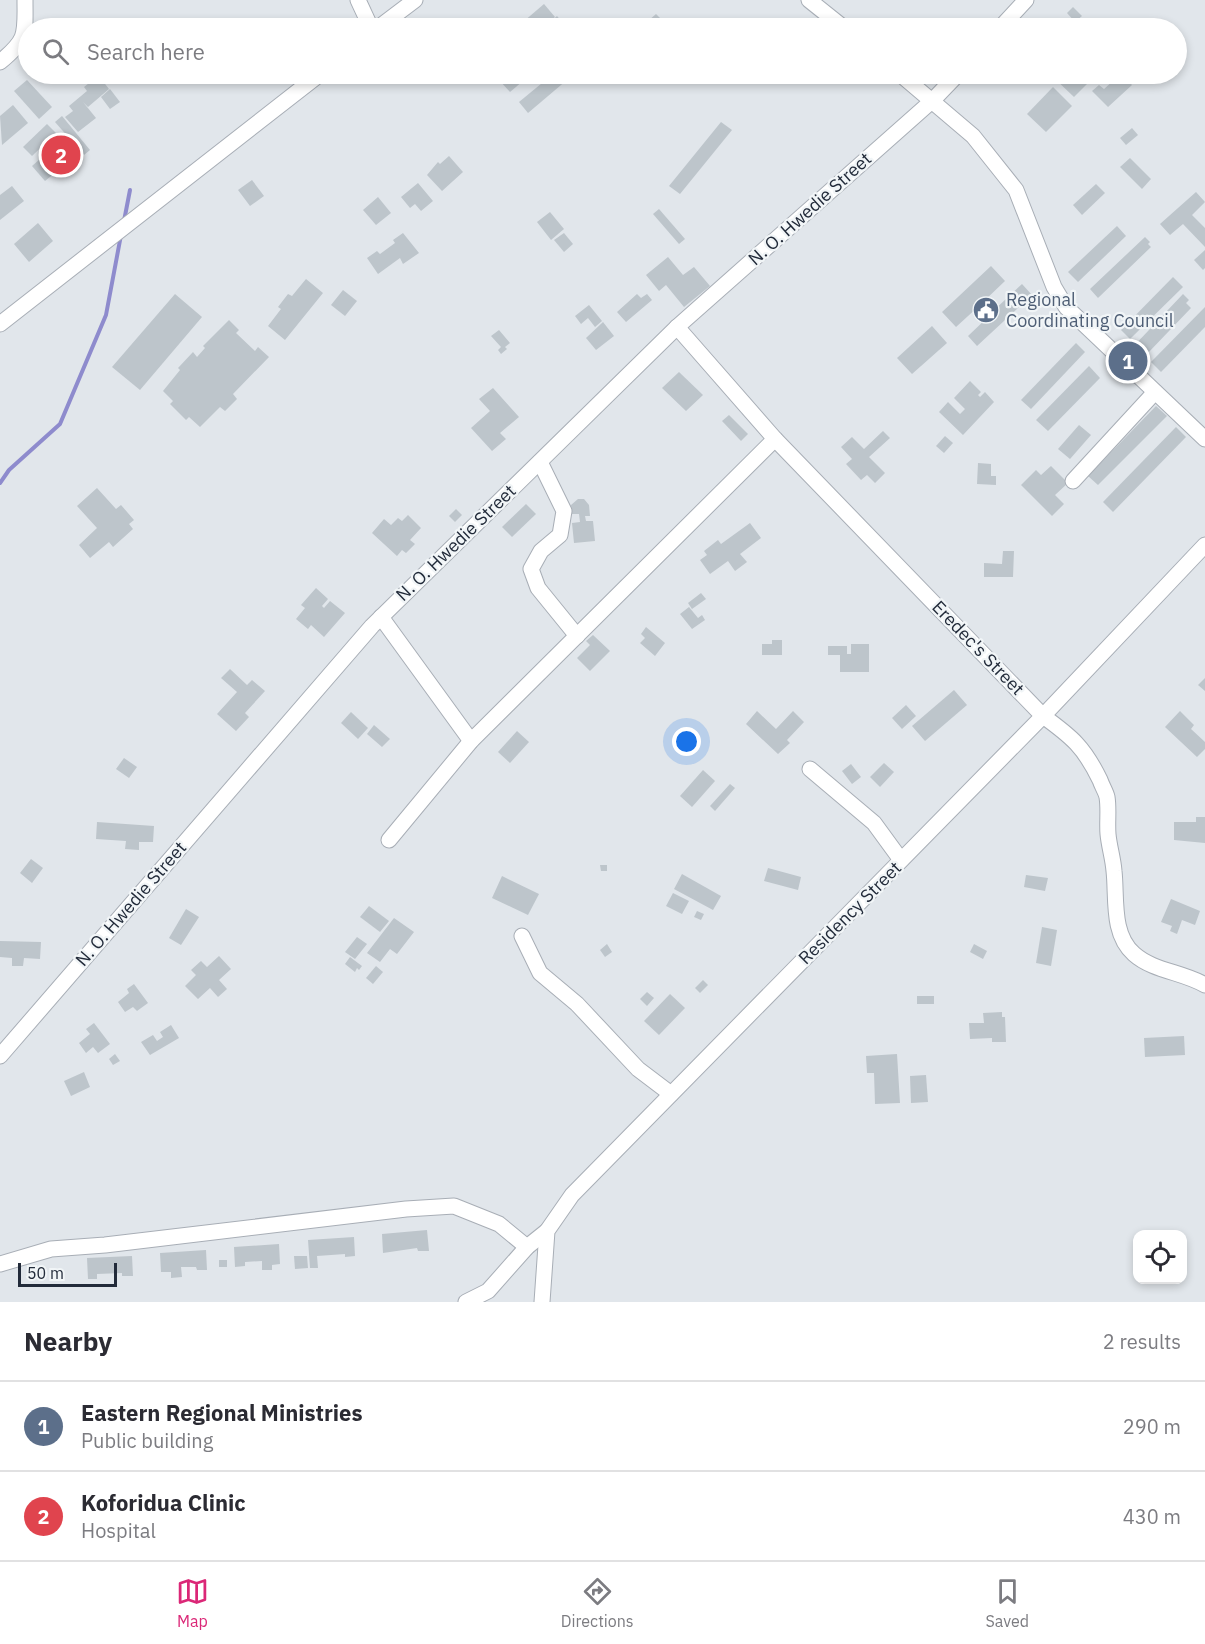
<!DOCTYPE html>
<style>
:root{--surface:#fff;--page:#f2f2f3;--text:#2b2b33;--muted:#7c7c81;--line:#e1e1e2;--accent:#db2777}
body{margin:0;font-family:"IBM Plex Sans",sans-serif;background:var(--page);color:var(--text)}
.controls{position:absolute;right:18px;bottom:18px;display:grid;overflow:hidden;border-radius:12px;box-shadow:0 3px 9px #0003}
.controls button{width:54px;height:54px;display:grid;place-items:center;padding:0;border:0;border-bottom:2px solid var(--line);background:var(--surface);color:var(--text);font:30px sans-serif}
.scale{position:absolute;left:18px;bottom:15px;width:99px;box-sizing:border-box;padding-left:6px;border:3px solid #222b3a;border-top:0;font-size:16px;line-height:21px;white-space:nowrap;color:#222b3a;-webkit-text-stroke:4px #f1f5f7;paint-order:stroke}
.you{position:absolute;left:687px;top:742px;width:21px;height:21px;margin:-15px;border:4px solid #fff;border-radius:50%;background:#1a73e8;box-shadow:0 0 0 9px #1a73e833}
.badge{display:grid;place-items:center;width:39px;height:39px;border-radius:50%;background:var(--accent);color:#fff;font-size:20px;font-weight:700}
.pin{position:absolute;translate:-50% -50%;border:3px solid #fff;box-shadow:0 2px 6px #0006}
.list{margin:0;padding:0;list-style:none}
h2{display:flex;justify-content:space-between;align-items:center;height:78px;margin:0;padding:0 24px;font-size:26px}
h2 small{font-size:20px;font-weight:400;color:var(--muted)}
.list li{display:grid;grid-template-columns:39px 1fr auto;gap:18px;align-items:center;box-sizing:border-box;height:90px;padding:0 24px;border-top:2px solid var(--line)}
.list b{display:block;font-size:22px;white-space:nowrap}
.list p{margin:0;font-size:20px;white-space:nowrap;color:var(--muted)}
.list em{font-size:20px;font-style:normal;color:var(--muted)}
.icon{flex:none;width:33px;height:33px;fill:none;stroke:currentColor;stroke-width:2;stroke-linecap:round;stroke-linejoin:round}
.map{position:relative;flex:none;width:1205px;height:1302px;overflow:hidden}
.search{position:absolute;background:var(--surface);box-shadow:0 3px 9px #0003;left:18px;right:18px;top:18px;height:66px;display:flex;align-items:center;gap:15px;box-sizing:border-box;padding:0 21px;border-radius:33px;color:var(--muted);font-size:22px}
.sheet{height:258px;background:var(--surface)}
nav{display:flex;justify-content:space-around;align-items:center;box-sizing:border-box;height:84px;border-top:2px solid var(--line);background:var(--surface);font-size:16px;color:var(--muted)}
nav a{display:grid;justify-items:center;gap:3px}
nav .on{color:var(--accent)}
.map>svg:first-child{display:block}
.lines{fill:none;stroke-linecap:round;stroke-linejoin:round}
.stream{stroke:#8e8bcd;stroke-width:4}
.building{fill:#bdc5cb}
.minor-casing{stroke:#a8aeb6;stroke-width:17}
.minor{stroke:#fff;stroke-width:15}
.labels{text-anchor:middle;stroke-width:4.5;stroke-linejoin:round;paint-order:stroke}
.street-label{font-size:18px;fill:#222b3a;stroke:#f1f5f7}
.service-label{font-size:18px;fill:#4e5e75;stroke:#f1f5f7;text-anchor:start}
</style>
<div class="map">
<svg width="1205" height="1302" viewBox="0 0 1205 1302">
<rect width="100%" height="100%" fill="#e1e6eb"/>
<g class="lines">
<g class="stream">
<path d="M124 221 130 190"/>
<path d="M0 483 9 470 60 424 106 315 121 235"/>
</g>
</g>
<g class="building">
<path d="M544 4 555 17 541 28H516Z"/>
<path d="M1073 7 1082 16 1075 22 1067 13Z"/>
<path d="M656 14 670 28H640Z"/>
<path d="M557 16 567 28H548L546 26Z"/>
<path d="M506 74H515L523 81 510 92 499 80Z"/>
<path d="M553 74H574L528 113 519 102Z"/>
<path d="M1054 74H1097L1074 97 1052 76Z"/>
<path d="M1111 74H1122L1132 85 1108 107 1092 91 1099 85 1104 89 1114 80 1110 75Z"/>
<path d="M27 80 52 107 39 119 14 91Z"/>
<path d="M93 80 96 84 102 80 109 89 88 107 83 102 96 118 78 132 65 117 73 111 69 106 87 91 84 87Z"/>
<path d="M1053 87 1072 106 1046 132 1027 114Z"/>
<path d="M110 89 120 102 110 109 101 97Z"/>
<path d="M13 105 28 123 2 145 0 116Z"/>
<path d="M62 116 90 150 84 155 55 122Z"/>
<path d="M721 122 732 130 680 194 669 186Z"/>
<path d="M47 124 56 133 32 156 23 147Z"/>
<path d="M1132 128 1138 135 1126 145 1120 138Z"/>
<path d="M63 139 77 155 45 181 32 166Z"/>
<path d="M449 156 463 172 442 191 427 175 438 162 440 164Z"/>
<path d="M1130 158 1151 179 1142 189 1120 167Z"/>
<path d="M252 180 264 196 250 206 238 190Z"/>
<path d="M418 183 433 201 421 211 415 204 410 208 401 197Z"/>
<path d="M1096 184 1105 193 1082 215 1073 205Z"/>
<path d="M12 186 24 201 0 220V195Z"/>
<path d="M1196 192 1205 202 1192 215 1205 228V247L1183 224 1170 235 1160 224Z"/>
<path d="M378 197 391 213 376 225 363 210Z"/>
<path d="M659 209 685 239 679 244 653 214Z"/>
<path d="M550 212 564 229 551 240 537 222Z"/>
<path d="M38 223 53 241 29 262 14 244Z"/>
<path d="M1117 226 1126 236 1078 282 1068 272Z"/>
<path d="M403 233 419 253 403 264 400 258 378 274 367 258 377 251 380 254 395 243 393 240Z"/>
<path d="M564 233 573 244 564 252 554 240Z"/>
<path d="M1145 237 1150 242 1148 244 1151 247 1098 298 1090 289Z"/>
<path d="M1205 250V268L1203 270 1194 260Z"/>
<path d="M668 257 683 275 694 267 710 286 684 307 666 285 659 291 646 275Z"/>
<path d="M991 266 1005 281 983 302 992 312 1022 284 1032 295 977 346 968 336 989 316 979 306 956 327 942 312Z"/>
<path d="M1173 277 1183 287 1130 339 1121 330Z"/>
<path d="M306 279 323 293 285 340 268 326 281 309 278 307 288 294 292 296Z"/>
<path d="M343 290 357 301 345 316 331 305Z"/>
<path d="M175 294 202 317 140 390 112 367Z"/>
<path d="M637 294 641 298 647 294 652 300 626 322 617 312Z"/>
<path d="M1183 294 1189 300 1186 303 1191 308 1147 354 1141 349 1136 354 1131 349Z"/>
<path d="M589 305 602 321 595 327 588 318 581 324 575 316Z"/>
<path d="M1205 307V327L1161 372 1151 362Z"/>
<path d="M229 320 239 330 236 333 255 351 258 347 269 357 233 394 237 399 225 411 220 407 200 427 189 417 186 420 170 404 173 401 163 391 180 370 178 368 193 352 197 357 205 348 203 346Z"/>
<path d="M603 322 614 336 596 350 586 338Z"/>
<path d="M932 326 947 343 912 374 897 358Z"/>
<path d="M499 330 510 343 505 347 507 349 501 354 498 350 501 347 491 336Z"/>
<path d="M1076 343 1085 352 1031 409 1021 400Z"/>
<path d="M1089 366 1100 378 1048 431 1036 420Z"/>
<path d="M679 372 703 395 686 411 662 388Z"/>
<path d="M970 381 981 392 978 395 980 397 985 392 994 402 963 435 939 412 948 402 960 414 965 409 954 398Z"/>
<path d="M493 388 519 417 500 433 506 439 492 451 471 428 490 411 479 399Z"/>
<path d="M1156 406 1167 416 1098 485 1088 476Z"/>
<path d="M729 415 748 434 741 441 722 421Z"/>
<path d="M1079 425 1091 435 1070 459 1058 449Z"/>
<path d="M1176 427 1186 437 1113 512 1103 502Z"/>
<path d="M883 431 890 438 869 457 885 473 875 483 867 475 861 480 846 464 852 459 841 447 852 437 864 449Z"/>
<path d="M945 436 953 443 944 453 936 446Z"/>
<path d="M978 463 991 464V476H996V485L977 484Z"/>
<path d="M1051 466 1068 483 1055 495 1064 504 1052 516 1021 485 1036 470 1041 475Z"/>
<path d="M97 488 116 509 121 505 134 520 129 524 133 529 113 547 109 542 90 558 79 545 97 528 77 506Z"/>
<path d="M578 499H584L589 505 590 516H585L586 521H593L595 541 574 543 572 523 580 522 579 514H572L571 505Z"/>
<path d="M526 504 536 514 512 537 502 527Z"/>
<path d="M456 509 462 515 455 522 449 516Z"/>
<path d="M408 515 421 528 410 540 415 544 406 553 402 550 397 556 372 533 384 519 391 525 398 518 402 521Z"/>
<path d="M750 523 761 538 740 554 747 562 735 571 728 561 710 574 700 560 707 555 704 551 718 540 721 544Z"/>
<path d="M1003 551H1014L1013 577H984V563L1002 564Z"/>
<path d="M316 588 328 599 322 606 324 608 330 601 345 613 324 637 311 625 308 629 296 619 305 608 301 605Z"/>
<path d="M701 593 706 599 692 609 688 603Z"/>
<path d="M689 607 698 618 702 615 705 620 692 629 680 614Z"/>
<path d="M646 627 665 643 655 656 640 643 645 638 641 634Z"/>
<path d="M593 635 610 651 590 671 577 658 590 645 586 641Z"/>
<path d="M772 640H782V655H762V644H772Z"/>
<path d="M851 644H869V672H840V655H828V646H847V654H851Z"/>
<path d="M230 669 247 685 252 680 265 691 245 713 249 717 236 731 217 714 237 692 221 678Z"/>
<path d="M1205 678V691L1198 685Z"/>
<path d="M954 690 967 705 925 741 912 726Z"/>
<path d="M906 705 916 716 902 729 892 718Z"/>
<path d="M757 711 776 729 793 711 804 722 787 740 790 743 778 754 746 724Z"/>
<path d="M1180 711 1194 725 1191 729 1205 742V749L1197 757 1165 727Z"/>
<path d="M351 712 368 728 358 739 341 723Z"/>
<path d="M374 725 390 739 382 747 367 734Z"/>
<path d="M517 731 529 742 510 763 498 752Z"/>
<path d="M124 758 137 767 129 778 116 769Z"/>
<path d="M884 763 894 772 880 787 870 777Z"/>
<path d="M851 764 861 777 852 784 842 771Z"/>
<path d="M703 770 715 781 692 807 680 796Z"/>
<path d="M730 784 735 788 715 811 710 806Z"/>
<path d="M1196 817H1205V843L1174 840V822H1196Z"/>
<path d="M97 822 154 826 153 842H139V850L125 849 126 841 96 839Z"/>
<path d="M31 859 43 868 32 883 20 873Z"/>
<path d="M600 865H607V871H601Z"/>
<path d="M768 868 801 877 798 890 764 881Z"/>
<path d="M682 874 721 896 713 910 674 889Z"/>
<path d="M1026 875 1048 878 1045 891 1024 887Z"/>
<path d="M502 876 539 894 528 915 492 898Z"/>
<path d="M673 893 689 901 682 914 666 906Z"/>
<path d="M1171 899 1200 911 1195 925 1182 920 1177 934 1170 931 1172 926 1161 922Z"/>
<path d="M369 906 389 921 380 932 360 917Z"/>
<path d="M186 909 199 917 181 945 169 938Z"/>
<path d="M697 911 704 914 701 920 694 917Z"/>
<path d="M394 918 414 932 397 954 390 949 380 962 367 953Z"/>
<path d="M1042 927 1057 930 1051 966 1036 963Z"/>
<path d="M357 937 367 944 355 959 345 952Z"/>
<path d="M0 941 41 942 40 959 24 958 23 966H12V958L0 957Z"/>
<path d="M607 944 612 952 605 957 600 950Z"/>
<path d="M974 944 987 951 983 959 970 952Z"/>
<path d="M219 956 231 969 219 980 227 989 218 997 210 988 198 999 185 986 196 975 191 970 201 961 207 967Z"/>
<path d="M350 957 362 966 359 970 357 968 355 972 345 964Z"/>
<path d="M376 966 383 972 373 984 366 978Z"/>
<path d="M703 980 708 985 700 993 695 988Z"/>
<path d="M134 984 148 1003 137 1011 133 1007 125 1012 118 1002 129 993 127 989Z"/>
<path d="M647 992 654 998 647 1006 640 999Z"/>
<path d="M670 994 685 1008 659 1035 644 1021Z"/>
<rect x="917" y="996" width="17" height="8"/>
<path d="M1002 1012V1017H1005L1006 1042H992V1038L970 1039 969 1023H984L983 1013Z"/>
<path d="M94 1023 110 1044 98 1053 93 1047 86 1053 79 1043 90 1034 86 1029Z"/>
<path d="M171 1025 179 1038 150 1055 141 1042 153 1035 157 1041 163 1037 160 1032Z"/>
<path d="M1184 1036 1185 1055 1145 1057 1144 1038Z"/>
<path d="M115 1054 120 1061 113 1065 109 1059Z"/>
<path d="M897 1054 900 1103 875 1104 874 1073H867L866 1056Z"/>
<path d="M84 1072 90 1087 71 1096 64 1081Z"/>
<path d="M926 1075 928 1102 911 1103 910 1076Z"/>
<path d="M427 1230 429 1251H418L417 1248 383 1253 382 1234Z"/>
<path d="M354 1237 355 1256 345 1257V1254L317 1256 318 1268H310L308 1240Z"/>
<path d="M279 1244 280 1264 272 1265V1270H262V1261L245 1262V1266L235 1267 234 1247Z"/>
<path d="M206 1250 207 1270H197L196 1267H181L182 1277 171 1278V1272H161L160 1253Z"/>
<path d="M132 1256 133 1276H122V1273L97 1274V1279H88L87 1258Z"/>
<path d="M294 1256H307L308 1268 295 1269Z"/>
<rect x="219" y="1260" width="8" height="7"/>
</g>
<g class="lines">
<defs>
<g id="minor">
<path d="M358 0 371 28"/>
<path d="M809 0 844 28"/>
<path d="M378 28 415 0"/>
<path d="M1000 28 1026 0"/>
<path d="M0 62C28 39 25 34 25 0"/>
<path d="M900 74 973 136 1016 190 1054 287 1066 307 1205 439"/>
<path d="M0 324 320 74"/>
<path d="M677 327 775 439 1043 716C1072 737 1084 747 1100 780 1102 786 1106 792 1107 797 1109 809 1107 822 1108 834 1109 846 1113 858 1114 871 1117 897 1111 934 1134 954 1153 971 1183 972 1205 985"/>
<path d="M540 462 564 511 560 535 541 551 531 569 538 588 577 636"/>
<path d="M1073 481 1155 392"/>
<path d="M381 617 471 741"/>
<path d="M810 769 874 823 901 860"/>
<path d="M389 840 471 741 775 439"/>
<path d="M522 936 540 973 577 1004 638 1069 671 1094"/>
<path d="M0 1056 372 626 677 327 933 100 958 74"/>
<path d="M0 1264 51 1249 105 1245 406 1209 454 1206 499 1224 527 1247"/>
<path d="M466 1302 488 1291 527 1247 547 1231"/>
<path d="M542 1302 547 1231 572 1195 1043 716 1205 545"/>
</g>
</defs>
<use href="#minor" class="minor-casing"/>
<use href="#minor" class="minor"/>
</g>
<defs>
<symbol id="civic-disc" viewBox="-11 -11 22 22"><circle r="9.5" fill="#5c6f8a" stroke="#f1f5f7"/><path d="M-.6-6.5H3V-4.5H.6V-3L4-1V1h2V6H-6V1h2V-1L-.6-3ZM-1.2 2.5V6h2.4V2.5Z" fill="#fff"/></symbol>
</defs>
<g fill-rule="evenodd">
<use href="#civic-disc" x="971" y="295" width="30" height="30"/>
</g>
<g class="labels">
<g class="street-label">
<text transform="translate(810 209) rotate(-42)" y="6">N. O. Hwedie Street</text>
<text transform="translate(456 543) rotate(-44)" y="6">N. O. Hwedie Street</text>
<text transform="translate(978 648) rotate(46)" y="6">Eredec's Street</text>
<text transform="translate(131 904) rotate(-49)" y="6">N. O. Hwedie Street</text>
<text transform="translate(850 913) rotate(-45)" y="6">Residency Street</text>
</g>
<g class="service-label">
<text x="1006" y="306">Regional<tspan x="1006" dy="21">Coordinating Council</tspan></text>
</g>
</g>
</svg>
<div class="controls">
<button><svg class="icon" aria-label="locate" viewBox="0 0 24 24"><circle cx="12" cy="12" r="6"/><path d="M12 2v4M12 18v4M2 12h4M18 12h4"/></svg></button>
</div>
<div class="scale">50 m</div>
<div class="you"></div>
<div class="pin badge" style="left:1128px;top:361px;background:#5c6f8a">1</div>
<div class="pin badge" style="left:61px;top:155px;background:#e0444e">2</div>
<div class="search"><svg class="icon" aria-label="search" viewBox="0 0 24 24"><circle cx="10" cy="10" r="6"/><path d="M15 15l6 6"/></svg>Search here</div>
</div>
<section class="sheet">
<h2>Nearby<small>2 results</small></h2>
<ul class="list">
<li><span class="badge" style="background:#5c6f8a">1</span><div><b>Eastern Regional Ministries</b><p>Public building</p></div><em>290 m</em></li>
<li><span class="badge" style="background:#e0444e">2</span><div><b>Koforidua Clinic</b><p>Hospital</p></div><em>430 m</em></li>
</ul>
</section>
<nav>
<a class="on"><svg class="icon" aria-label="map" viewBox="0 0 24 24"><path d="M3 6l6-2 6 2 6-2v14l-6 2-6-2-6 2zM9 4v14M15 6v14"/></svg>Map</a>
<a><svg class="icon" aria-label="directions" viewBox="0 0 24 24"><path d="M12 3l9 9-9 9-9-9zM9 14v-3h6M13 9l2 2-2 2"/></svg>Directions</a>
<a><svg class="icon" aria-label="saved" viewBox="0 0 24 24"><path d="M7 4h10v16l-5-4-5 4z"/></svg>Saved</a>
</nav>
